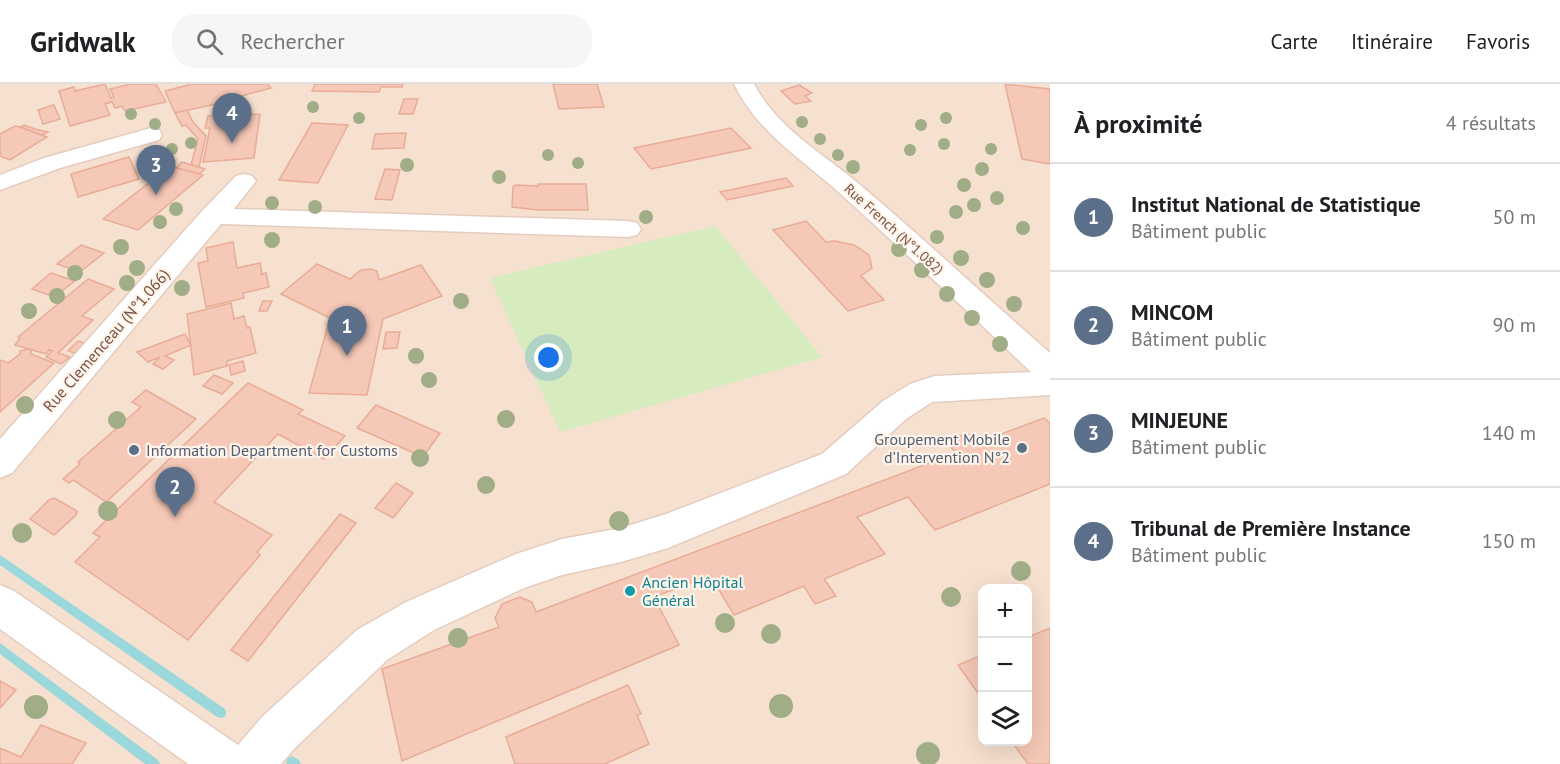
<!DOCTYPE html>
<html lang="fr">
<meta charset="utf-8">
<style>
:root{--surface:#fff;--page:#f6f6f6;--text:#202124;--muted:#757577;--line:#e0e0e0;--accent:#b45309}
body{margin:0;font-family:"PT Sans",sans-serif;background:var(--page);color:var(--text)}
.controls{position:absolute;right:18px;bottom:18px;display:grid;overflow:hidden;border-radius:12px;box-shadow:0 6px 24px #0002}
.controls button{width:54px;height:54px;display:grid;place-items:center;padding:0;border:0;border-bottom:2px solid var(--line);background:var(--surface);color:var(--text);font:30px sans-serif}
.you{position:absolute;left:549px;top:274px;width:21px;height:21px;margin:-15px;border:4px solid #fff;border-radius:50%;background:#1a73e8;box-shadow:0 0 0 9px #1a73e833}
.badge{display:grid;place-items:center;width:39px;height:39px;border-radius:50%;background:var(--accent);color:#fff;font-size:20px;font-weight:700}
.pin{position:absolute;translate:-50% -50px;filter:drop-shadow(0 2px 3px #0008)}
.pin::after{content:'';position:absolute;top:32px;width:21px;height:18px;background:inherit;clip-path:polygon(0 0,100% 0,50% 100%)}
.list{margin:0;padding:0;list-style:none}
h2{display:flex;justify-content:space-between;align-items:center;height:78px;margin:0;padding:0 24px;font-size:26px}
h2 small{font-size:20px;font-weight:400;color:var(--muted)}
.list li{display:grid;grid-template-columns:39px 1fr auto;gap:18px;align-items:center;box-sizing:border-box;height:108px;padding:0 24px;border-top:2px solid var(--line)}
.list b{display:block;font-size:22px;white-space:nowrap}
.list p{margin:0;font-size:20px;white-space:nowrap;color:var(--muted)}
.list em{font-size:20px;font-style:normal;color:var(--muted)}
.icon{flex:none;width:33px;height:33px;fill:none;stroke:currentColor;stroke-width:2;stroke-linecap:round;stroke-linejoin:round}
.map{position:relative;flex:none;width:1050px;height:680px;overflow:hidden}
header{display:flex;align-items:center;gap:36px;box-sizing:border-box;height:84px;padding:0 30px;background:var(--surface);border-bottom:2px solid var(--line)}
header strong{font-size:28px}
nav{display:flex;gap:33px;margin-inline-start:auto;font-size:21px}
.search{width:420px;height:54px;background:var(--page);display:flex;align-items:center;gap:15px;box-sizing:border-box;padding:0 21px;border-radius:24px;color:var(--muted);font-size:22px}
main{display:flex}
aside{flex:1;background:var(--surface)}
.map>svg:first-child{display:block}
.residential{fill:#f6e0cf;fill-rule:evenodd}
.green{fill:#d6ecbf}
.lines{fill:none;stroke-linecap:round;stroke-linejoin:round}
.stream{fill:#9ad8db;fill-rule:evenodd}
.building{fill:#f5c8b7;stroke:#e9ac96;stroke-width:1.5}
.minor-casing{stroke:#e4ccbf;stroke-width:3}
.minor{fill:#fff;fill-rule:evenodd}
.tree{fill:#a0ad86}
.service-dot{fill:#5c6f8a;stroke:#fff4e9;stroke-width:2}
.culture-dot{fill:#0f9aa8;stroke:#fff4e9;stroke-width:2}
.labels{text-anchor:middle;stroke-width:4.5;stroke-linejoin:round;paint-order:stroke}
.far-street-label{font-size:14px;fill:#765246;stroke:#fff4e9}
.street-label{font-size:16px;fill:#765246;stroke:#fff4e9}
.service-label{font-size:16px;fill:#4e5e75;stroke:#fff4e9;text-anchor:end}
.culture-label{font-size:16px;fill:#0d838f;stroke:#fff4e9;text-anchor:start}
</style>
<header>
<strong>Gridwalk</strong>
<div class="search"><svg class="icon" aria-label="search" viewBox="0 0 24 24"><circle cx="10" cy="10" r="6"/><path d="M15 15l6 6"/></svg>Rechercher</div>
<nav><a>Carte</a><a>Itinéraire</a><a>Favoris</a></nav>
</header>
<main>
<div class="map">
<svg width="1050" height="680" viewBox="0 0 1050 680">
<rect width="100%" height="100%" fill="#feefe1"/>
<path class="residential" d="M0 0H1050V680H0ZM982 504H1028V658H982Z"/>
<path class="green" d="M715 142 822 273 560 348 490 194Z"/>
<g class="lines">
<g class="stream">
<path d="M0 471 225 625 226 629 225 633 221 634 217 633 0 481Z"/>
<path d="M0 559 158 676 160 680H145L0 570Z"/>
<path d="M292 672 299 676 301 680H287L286 678 288 674Z"/>
</g>
</g>
<g class="building">
<path d="M105 0 111 14 114 13 110 5 131 0H156L166 18 125 27 122 22 115 24 112 18 105 20 110 31 70 42 59 7 74 3 75 7Z"/>
<path d="M192 0H268L271 4 234 14 235 16 175 29 165 7Z"/>
<path d="M315 0H403L402 3H381L379 8 312 7Z"/>
<path d="M553 0H597L604 23 559 25Z"/>
<path d="M1005 0 1050 5V80L1022 75Z"/>
<path d="M799 1 812 9 805 12 811 17 795 20 781 7Z"/>
<path d="M404 15H418L413 30H399Z"/>
<path d="M54 21 60 35 43 40 38 26Z"/>
<path d="M187 26 193 38 206 52 199 83 191 81 198 55 186 41 182 42 175 29Z"/>
<path d="M245 29V31L260 30 254 74 203 78 210 44H205L208 32Z"/>
<path d="M312 39 348 41 318 99 279 96Z"/>
<path d="M24 41 35 45 48 48 42 51 20 43Z"/>
<path d="M15 42 20 43 47 53 10 76 0 72V50Z"/>
<path d="M731 44 751 64 651 85 634 64Z"/>
<path d="M406 49 404 64 372 65 375 50Z"/>
<path d="M129 73 139 95 78 113 71 90Z"/>
<path d="M182 78 205 85 199 90 176 84Z"/>
<path d="M170 82 203 91 138 146 103 135Z"/>
<path d="M385 85 400 86 392 116 375 115Z"/>
<path d="M786 94 793 102 727 116 720 108Z"/>
<path d="M538 100H586L588 126H538L512 123 513 103 516 101 538 102Z"/>
<path d="M806 137 826 158 835 157 854 161 869 171 872 184 861 192 884 216 848 227 773 146Z"/>
<path d="M233 158 237 184 260 179 262 190 266 189 269 203 243 209 244 214 206 223 198 179 208 177 206 164Z"/>
<path d="M81 161 104 169 80 188 57 180Z"/>
<path d="M317 180 350 195 361 186 371 185 377 187 379 196 421 181 442 212 383 235 367 311 309 309 330 234 281 210Z"/>
<path d="M51 189 75 197 54 213 32 205Z"/>
<path d="M88 195 114 205 82 232 93 236 58 269 70 273 61 280 46 273 52 267 49 266 46 270 15 261 20 254 18 253Z"/>
<path d="M263 217H272L267 227H259Z"/>
<path d="M231 219 234 235 244 232 247 244 250 243 256 269 227 277V282L194 291 187 230Z"/>
<path d="M386 248H400L397 264 383 265Z"/>
<path d="M185 250 191 261 165 272 174 276 163 285 153 280 160 273 148 278 137 268Z"/>
<path d="M78 257 87 260 78 270 68 267Z"/>
<path d="M28 265 31 266V270L54 279 0 328V276L8 279 20 270V267Z"/>
<path d="M243 277 245 287 231 291 229 281Z"/>
<path d="M214 291 233 299 222 310 203 302Z"/>
<path d="M248 299 303 326 298 330 345 352 324 375 278 350 214 418 272 451 257 468 260 471 188 556 75 478 100 453 93 449Z"/>
<path d="M146 306 196 335 106 418 73 396 69 399 63 395 80 380 78 378 141 323 132 318Z"/>
<path d="M376 321 440 349 423 373 357 344Z"/>
<path d="M1044 334 1050 339V400L935 446 908 413 857 433 885 470 824 495 836 512 815 520 804 502 734 531 710 491 654 513 679 561 402 677 382 585 499 543 495 534 502 520 520 513 532 518 536 528 956 369 951 363 953 355 965 350 979 353 983 357Z"/>
<path d="M396 399 413 409 393 434 375 424Z"/>
<path d="M54 414 77 427 76 431 54 451 30 435 49 416Z"/>
<path d="M340 430 356 439 248 577 231 566Z"/>
<path d="M1050 544V680H1028L1012 658H1028V553Z"/>
<path d="M982 571V615L958 581Z"/>
<path d="M0 597 16 606 0 624Z"/>
<path d="M628 601 641 630 637 631 649 660 605 680H515L506 653Z"/>
<path d="M41 641 86 659 72 680H0V664L21 673Z"/>
</g>
<g class="lines">
<defs>
<g id="minor">
<path d="M734 0H754C778 45 821 68 859 100 924 155 986 213 1050 269V311L932 318 906 335 846 390 668 464 621 478 562 491 524 504 434 546 387 576 294 665 281 680H188L0 545V501L14 507 238 661 262 633 357 546 406 518 516 470 562 455 621 444 666 430 822 370 883 317 910 300 935 292 1031 288C969 229 907 170 844 113 804 76 759 51 734 0Z"/>
<path d="M151 44 159 46 162 51 159 56 60 84 0 106V91L44 74Z"/>
<path d="M244 90 252 92 256 97 234 125 628 137 637 139 641 145 637 151 628 153 221 140 12 389 0 394V355L203 126 236 92Z"/>
</g>
</defs>
<use href="#minor" class="minor-casing"/>
<use href="#minor" class="minor"/>
</g>
<g class="tree">
<circle cx="313" cy="23" r="6"/>
<circle cx="131" cy="30" r="6"/>
<circle cx="359" cy="34" r="6"/>
<circle cx="946" cy="34" r="6"/>
<circle cx="802" cy="38" r="6"/>
<circle cx="155" cy="40" r="6"/>
<circle cx="921" cy="41" r="6"/>
<circle cx="820" cy="55" r="6"/>
<circle cx="191" cy="59" r="6"/>
<circle cx="944" cy="60" r="6"/>
<circle cx="172" cy="65" r="6"/>
<circle cx="991" cy="65" r="6"/>
<circle cx="910" cy="66" r="6"/>
<circle cx="548" cy="71" r="6"/>
<circle cx="838" cy="71" r="6"/>
<circle cx="578" cy="79" r="6"/>
<circle cx="407" cy="81" r="7"/>
<circle cx="853" cy="83" r="7"/>
<circle cx="982" cy="85" r="7"/>
<circle cx="499" cy="93" r="7"/>
<circle cx="964" cy="101" r="7"/>
<circle cx="997" cy="114" r="7"/>
<circle cx="272" cy="119" r="7"/>
<circle cx="974" cy="121" r="7"/>
<circle cx="315" cy="123" r="7"/>
<circle cx="176" cy="125" r="7"/>
<circle cx="956" cy="128" r="7"/>
<circle cx="646" cy="133" r="7"/>
<circle cx="160" cy="138" r="7"/>
<circle cx="1023" cy="144" r="7"/>
<circle cx="937" cy="153" r="7"/>
<circle cx="272" cy="156" r="8"/>
<circle cx="121" cy="163" r="8"/>
<circle cx="899" cy="165" r="8"/>
<circle cx="961" cy="174" r="8"/>
<circle cx="137" cy="184" r="8"/>
<circle cx="922" cy="186" r="8"/>
<circle cx="75" cy="189" r="8"/>
<circle cx="987" cy="196" r="8"/>
<circle cx="127" cy="199" r="8"/>
<circle cx="182" cy="204" r="8"/>
<circle cx="947" cy="210" r="8"/>
<circle cx="57" cy="212" r="8"/>
<circle cx="461" cy="217" r="8"/>
<circle cx="1014" cy="220" r="8"/>
<circle cx="29" cy="227" r="8"/>
<circle cx="972" cy="234" r="8"/>
<circle cx="1000" cy="260" r="8"/>
<circle cx="416" cy="272" r="8"/>
<circle cx="429" cy="296" r="8"/>
<circle cx="25" cy="321" r="9"/>
<circle cx="506" cy="335" r="9"/>
<circle cx="117" cy="336" r="9"/>
<circle cx="420" cy="374" r="9"/>
<circle cx="486" cy="401" r="9"/>
<circle cx="108" cy="427" r="10"/>
<circle cx="619" cy="437" r="10"/>
<circle cx="22" cy="449" r="10"/>
<circle cx="1021" cy="487" r="10"/>
<circle cx="951" cy="513" r="10"/>
<circle cx="725" cy="539" r="10"/>
<circle cx="771" cy="550" r="10"/>
<circle cx="458" cy="554" r="10"/>
<circle cx="781" cy="622" r="12"/>
<circle cx="36" cy="623" r="12"/>
<circle cx="928" cy="670" r="12"/>
</g>
<g class="service-dot">
<circle cx="1022" cy="364" r="6"/>
<circle cx="134" cy="366" r="6"/>
</g>
<circle class="culture-dot" cx="630" cy="507" r="6"/>
<g class="labels">
<g class="far-street-label">
<text transform="translate(894 145) rotate(42)" y="5">Rue French (N°1.082)</text>
</g>
<g class="street-label">
<text transform="translate(106 256) rotate(-49)" y="6">Rue Clemenceau (N°1.066)</text>
</g>
<g class="service-label">
<text x="1010" y="361">Groupement Mobile<tspan x="1010" dy="18">d’Intervention N°2</tspan></text>
<text x="146" y="372" text-anchor="start">Information Department for Customs</text>
</g>
<g class="culture-label">
<text x="642" y="504">Ancien Hôpital<tspan x="642" dy="18">Général</tspan></text>
</g>
</g>
</svg>
<div class="controls">
<button>+</button>
<button>−</button>
<button><svg class="icon" aria-label="layers" viewBox="0 0 24 24"><path d="M12 4l9 5-9 5-9-5zM3 14l9 5 9-5"/></svg></button>
</div>
<div class="you"></div>
<div class="pin badge" style="left:347px;top:272px;background:#5c6f8a">1</div>
<div class="pin badge" style="left:175px;top:433px;background:#5c6f8a">2</div>
<div class="pin badge" style="left:156px;top:111px;background:#5c6f8a">3</div>
<div class="pin badge" style="left:232px;top:59px;background:#5c6f8a">4</div>
</div>
<aside>
<h2>À proximité<small>4 résultats</small></h2>
<ul class="list">
<li><span class="badge" style="background:#5c6f8a">1</span><div><b>Institut National de Statistique</b><p>Bâtiment public</p></div><em>50 m</em></li>
<li><span class="badge" style="background:#5c6f8a">2</span><div><b>MINCOM</b><p>Bâtiment public</p></div><em>90 m</em></li>
<li><span class="badge" style="background:#5c6f8a">3</span><div><b>MINJEUNE</b><p>Bâtiment public</p></div><em>140 m</em></li>
<li><span class="badge" style="background:#5c6f8a">4</span><div><b>Tribunal de Première Instance</b><p>Bâtiment public</p></div><em>150 m</em></li>
</ul>
</aside>
</main>
